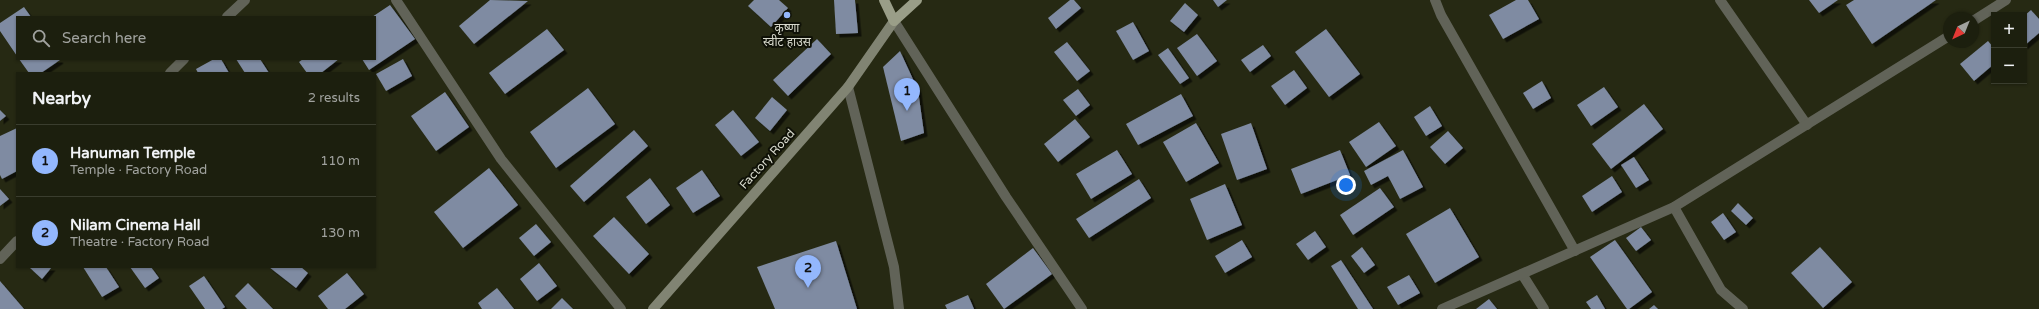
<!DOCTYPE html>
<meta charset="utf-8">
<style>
:root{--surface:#1c1f0e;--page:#292c1c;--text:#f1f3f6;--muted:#a0a29e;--line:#3a3d2e;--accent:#93b7fd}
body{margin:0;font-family:"Varela Round","Noto Sans Devanagari",sans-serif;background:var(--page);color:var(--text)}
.controls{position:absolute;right:12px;top:12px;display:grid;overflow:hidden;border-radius:0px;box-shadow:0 1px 3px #0004}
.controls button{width:36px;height:36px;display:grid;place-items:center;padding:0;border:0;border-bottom:1px solid var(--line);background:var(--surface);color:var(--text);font:20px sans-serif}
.compass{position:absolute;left:1943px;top:12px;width:36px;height:36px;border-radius:50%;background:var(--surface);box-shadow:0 1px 3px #0004;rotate:223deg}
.you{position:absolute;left:1346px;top:185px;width:14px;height:14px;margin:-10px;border:3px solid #fff;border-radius:50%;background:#1a73e8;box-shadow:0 0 0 6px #1a73e833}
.badge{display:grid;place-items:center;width:26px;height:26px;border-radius:50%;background:var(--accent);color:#111;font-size:13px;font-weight:700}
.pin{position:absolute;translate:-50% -33px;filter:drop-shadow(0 1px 2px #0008)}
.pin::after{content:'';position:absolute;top:21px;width:14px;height:12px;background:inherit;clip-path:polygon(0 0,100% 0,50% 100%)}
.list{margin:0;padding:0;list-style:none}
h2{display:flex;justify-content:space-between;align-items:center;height:52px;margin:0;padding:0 16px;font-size:17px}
h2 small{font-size:13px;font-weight:400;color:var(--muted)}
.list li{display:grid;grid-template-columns:26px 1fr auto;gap:12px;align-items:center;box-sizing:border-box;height:72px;padding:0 16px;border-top:1px solid var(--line)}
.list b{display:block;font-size:15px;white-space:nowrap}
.list p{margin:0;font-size:13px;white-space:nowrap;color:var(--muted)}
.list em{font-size:13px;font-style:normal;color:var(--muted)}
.icon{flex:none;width:22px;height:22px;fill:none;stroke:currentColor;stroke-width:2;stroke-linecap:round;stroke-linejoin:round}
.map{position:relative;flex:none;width:2039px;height:309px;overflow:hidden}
.search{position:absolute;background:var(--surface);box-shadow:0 1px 3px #0004;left:16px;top:16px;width:360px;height:44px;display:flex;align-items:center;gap:10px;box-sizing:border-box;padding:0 14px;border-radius:0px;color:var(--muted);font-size:15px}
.panel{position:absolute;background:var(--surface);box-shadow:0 1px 3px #0004;left:16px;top:72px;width:360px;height:196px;border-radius:0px}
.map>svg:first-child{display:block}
.building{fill:#7f8ba2;filter:url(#shadow)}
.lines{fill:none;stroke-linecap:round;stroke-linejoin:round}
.service{stroke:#616358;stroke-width:10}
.minor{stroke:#616358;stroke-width:10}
.secondary{stroke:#818473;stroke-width:10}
.primary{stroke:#9a9e88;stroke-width:10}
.poi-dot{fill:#93b7fd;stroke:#0f1107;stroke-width:1.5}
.labels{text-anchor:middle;stroke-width:4;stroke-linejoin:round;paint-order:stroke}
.poi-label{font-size:12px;fill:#d8dacd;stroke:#0f1107}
.street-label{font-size:12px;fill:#d8dacd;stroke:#0f1107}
</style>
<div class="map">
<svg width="2039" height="309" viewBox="0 0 2039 309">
<defs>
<filter id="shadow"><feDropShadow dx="3.5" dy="3.5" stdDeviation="0" flood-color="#0009"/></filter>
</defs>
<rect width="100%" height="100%" fill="#262913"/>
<g class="building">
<path d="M490 0 528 1 474 44 459 26Z"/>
<path d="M754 0H779L788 8 771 27 748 6Z"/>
<path d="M834 0H855L858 33 836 34Z"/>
<path d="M1070 0H1074L1081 8 1056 29 1048 18Z"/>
<path d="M1213 0H1227L1218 7Z"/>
<path d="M1516 0H1528L1539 19 1503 39 1489 15Z"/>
<path d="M1809 0H1838L1819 13Z"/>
<path d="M1854 0H1936L1872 44 1846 5Z"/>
<path d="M1185 3 1198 15 1184 32 1170 21Z"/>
<path d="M390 5 415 39 369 70 362 59H375V17H372Z"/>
<path d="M24 7 31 17H17V56L0 31V23Z"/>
<path d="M2031 10 2039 19V33L2024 46V16Z"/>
<path d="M1133 22 1149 51 1133 60 1116 31Z"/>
<path d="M547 29 564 50 505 94 489 73Z"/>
<path d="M1326 29 1360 74 1329 97 1295 52Z"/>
<path d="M1197 34 1217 61 1197 76 1177 48Z"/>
<path d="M817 39 831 54 788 96 773 80Z"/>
<path d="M1988 41 1994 48V64L1974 81 1960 64Z"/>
<path d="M1067 42 1090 71 1077 81 1054 52Z"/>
<path d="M1263 45 1271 56 1250 72 1241 60Z"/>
<path d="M1168 48 1189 78 1180 84 1158 55Z"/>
<path d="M900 51 918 90 924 133 901 141 883 67Z"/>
<path d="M19 59H59L60 60 41 73H29Z"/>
<path d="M214 59H221L229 73H198L196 69Z"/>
<path d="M236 59H260L269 73H245Z"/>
<path d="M303 59H339L321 73H307L299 62Z"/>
<path d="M403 59 412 76 386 91 376 74Z"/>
<path d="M1294 70 1307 88 1285 105 1271 86Z"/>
<path d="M1542 81 1551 98 1533 109 1523 93Z"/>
<path d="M1604 87 1618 107 1591 126 1577 105Z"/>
<path d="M588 88 615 124 556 168 530 132Z"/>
<path d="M1078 89 1090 105 1076 116 1063 100Z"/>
<path d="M445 92 469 127 436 151 411 116Z"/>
<path d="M1181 94 1193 116 1138 145 1126 124Z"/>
<path d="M772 97 787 110 770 131 755 118Z"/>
<path d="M1644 104 1663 129 1611 169 1592 144Z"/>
<path d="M1430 106 1442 126 1426 136 1414 117Z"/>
<path d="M0 110 6 116 0 121Z"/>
<path d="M733 110 759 142 741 156 715 125Z"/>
<path d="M1075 119 1090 137 1058 162 1044 144Z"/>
<path d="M1379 122 1396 146 1366 167 1349 142Z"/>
<path d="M1196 123 1219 163 1186 182 1163 142Z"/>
<path d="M1251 123 1267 169 1237 180 1221 134Z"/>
<path d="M17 128V171L2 179 0 175V136Z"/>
<path d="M634 130 648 146 584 202 570 186Z"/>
<path d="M1448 131 1463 148 1445 164 1430 147Z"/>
<path d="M1117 150 1132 174 1091 199 1076 174Z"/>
<path d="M1340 150 1350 175 1301 194 1291 169Z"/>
<path d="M1403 150 1423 187 1400 199 1388 176 1371 185 1364 171Z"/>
<path d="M1634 157 1649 180 1636 188 1621 165Z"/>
<path d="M489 168 518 205 463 248 434 212Z"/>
<path d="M702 170 720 196 693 213 676 188Z"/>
<path d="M1612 176 1622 192 1592 212 1582 196Z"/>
<path d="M650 178 670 205 646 224 626 197Z"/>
<path d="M1139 179 1151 198 1089 238 1076 219Z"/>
<path d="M1225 184 1242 225 1207 240 1190 199Z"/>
<path d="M1380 188 1394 207 1353 235 1340 215Z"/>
<path d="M0 189 9 199 0 206Z"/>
<path d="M1738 203 1753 218 1746 225 1731 211Z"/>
<path d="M1450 208 1479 257 1435 283 1406 234Z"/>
<path d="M1723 213 1736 232 1724 240 1711 222Z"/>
<path d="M614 217 649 254 629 274 593 236Z"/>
<path d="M536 224 551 242 534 256 519 238Z"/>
<path d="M1641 227 1651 240 1636 251 1626 238Z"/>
<path d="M1315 231 1326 247 1308 260 1296 244Z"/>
<path d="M1242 240 1252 257 1225 273 1215 256Z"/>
<path d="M1615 240 1652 292 1629 309H1627L1590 257Z"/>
<path d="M836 241 857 309H775L757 267Z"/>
<path d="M1362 247 1375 265 1364 273 1351 256Z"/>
<path d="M1820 247 1852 282 1823 308 1791 273Z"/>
<path d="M1033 248 1052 274 1004 309 986 284Z"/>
<path d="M1341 260 1373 309H1358L1331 266Z"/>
<path d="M539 263 557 286 537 301 520 279Z"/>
<path d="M29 267H52L42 279Z"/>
<path d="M83 267H106L119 287 102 297Z"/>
<path d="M130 267H151L159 278 145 288Z"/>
<path d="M269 267H301L308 273 296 288Z"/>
<path d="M347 273 364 294 345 309H328L318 296Z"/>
<path d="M1409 275 1420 293 1398 305 1387 287Z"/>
<path d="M204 276 225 307 222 309H205L189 286Z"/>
<path d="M0 281 24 309H0Z"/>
<path d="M248 283 273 309H247L235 296Z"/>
<path d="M497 288 514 309H482L478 303Z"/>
<path d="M968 295 974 309H947L945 305Z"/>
<path d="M1597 295 1605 309H1591L1586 302Z"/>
<path d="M562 298 573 309H551Z"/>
<path d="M1489 299 1497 309H1476Z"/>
<path d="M1654 305 1658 309H1649Z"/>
</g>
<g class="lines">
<path class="service" d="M1720 0 1807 125"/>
<g class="minor">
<path d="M396 0 501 159 621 309"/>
<path d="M1435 0 1441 15 1575 251"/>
<path d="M227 17 245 0"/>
<path d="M894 21 1006 197 1082 309"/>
<path d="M1973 21 2006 0"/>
<path d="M170 73 184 59"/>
<path d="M848 87 894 267 899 309"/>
<path d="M1674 207 1721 290 1743 309"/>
<path d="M0 259 17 241"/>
<path d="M1522 274 1544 309"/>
<path d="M1442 309 1674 207 1949 36"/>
</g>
<path class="secondary" d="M653 309 848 87 894 21"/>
<path class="primary" d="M884 0 894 21 917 0"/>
</g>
<circle class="poi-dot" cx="787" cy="15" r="4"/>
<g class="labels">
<g class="poi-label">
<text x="787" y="32">कृष्णा<tspan x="787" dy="14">स्वीट हाउस</tspan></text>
</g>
<g class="street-label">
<text transform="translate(767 159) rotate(-48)" y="4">Factory Road</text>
</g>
</g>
</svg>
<div class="controls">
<button>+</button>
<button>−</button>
</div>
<svg class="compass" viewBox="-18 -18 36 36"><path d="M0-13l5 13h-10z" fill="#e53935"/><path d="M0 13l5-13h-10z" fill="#a0a29e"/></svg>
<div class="you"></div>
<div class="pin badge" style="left:907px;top:111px">1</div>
<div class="pin badge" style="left:808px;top:288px">2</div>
<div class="search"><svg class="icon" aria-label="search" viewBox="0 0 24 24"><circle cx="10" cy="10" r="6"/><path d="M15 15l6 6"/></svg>Search here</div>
<section class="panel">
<h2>Nearby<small>2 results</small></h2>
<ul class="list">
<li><span class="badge">1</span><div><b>Hanuman Temple</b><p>Temple · Factory Road</p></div><em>110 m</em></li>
<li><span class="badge">2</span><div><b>Nilam Cinema Hall</b><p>Theatre · Factory Road</p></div><em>130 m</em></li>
</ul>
</section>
</div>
